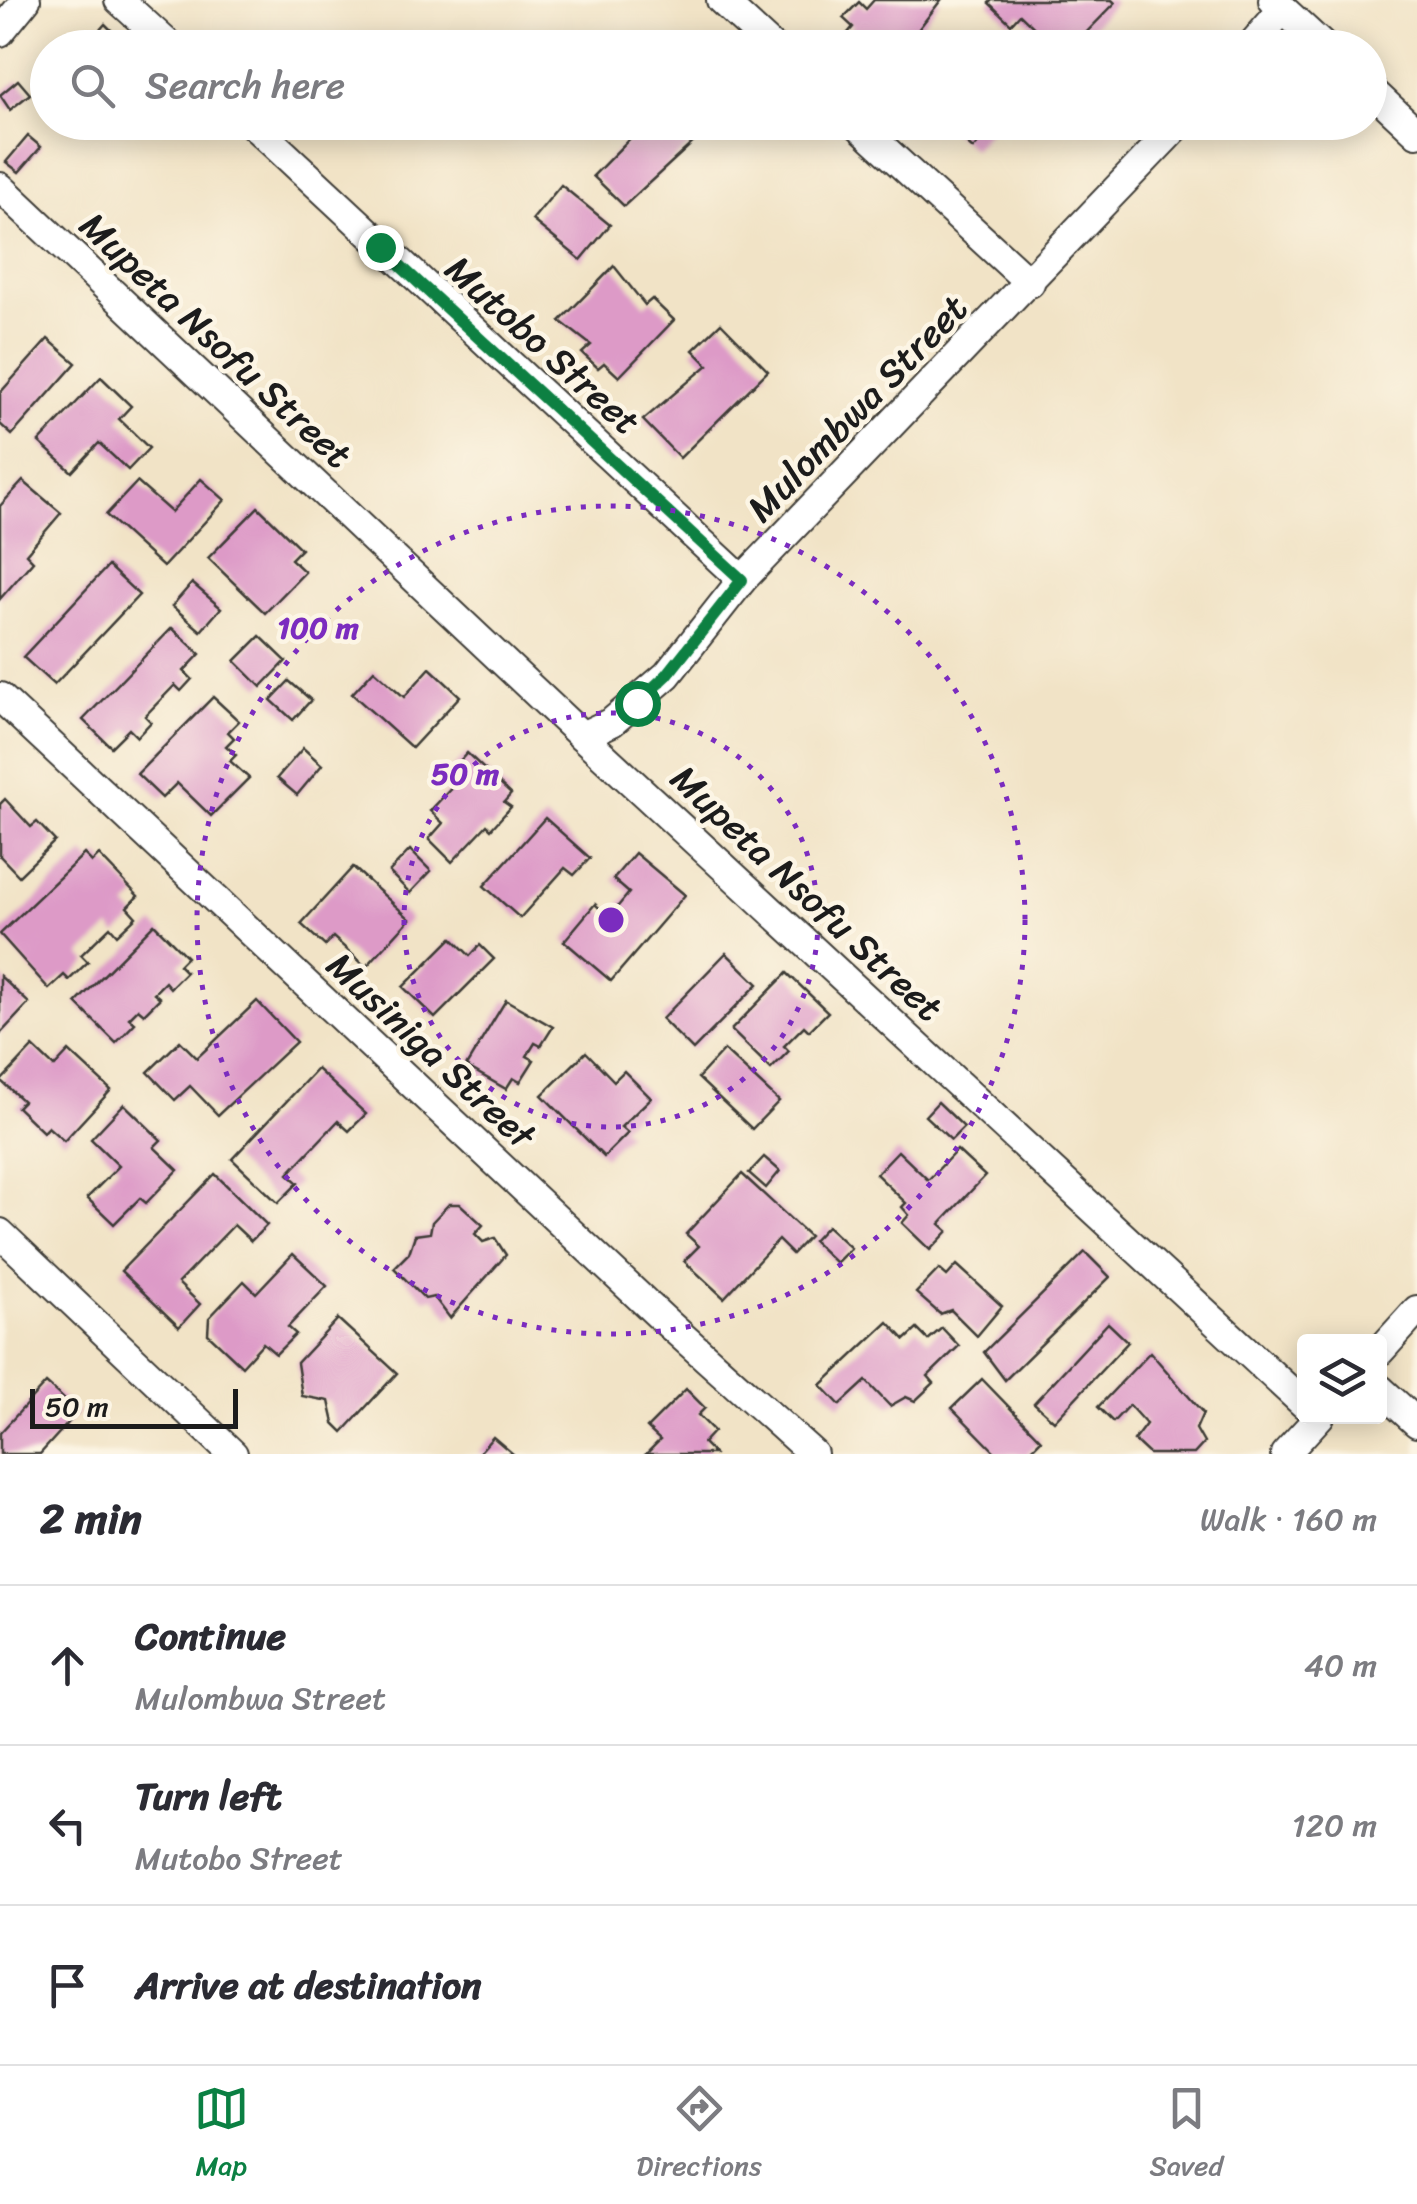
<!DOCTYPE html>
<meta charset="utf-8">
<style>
:root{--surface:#fff;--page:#f2f2f3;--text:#2b2b33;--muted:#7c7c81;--line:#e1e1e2;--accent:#0b8043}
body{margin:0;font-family:Sriracha,sans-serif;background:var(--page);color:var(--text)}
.controls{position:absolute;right:30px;bottom:30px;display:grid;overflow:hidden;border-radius:10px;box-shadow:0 5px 25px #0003}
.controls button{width:90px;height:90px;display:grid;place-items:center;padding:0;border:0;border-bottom:2px solid var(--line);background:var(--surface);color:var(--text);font:50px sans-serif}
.scale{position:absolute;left:30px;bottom:25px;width:208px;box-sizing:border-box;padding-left:10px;border:5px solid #1c1c1c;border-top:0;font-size:28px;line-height:35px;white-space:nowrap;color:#1c1c1c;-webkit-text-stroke:8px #fcf5e5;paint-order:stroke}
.stop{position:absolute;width:30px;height:30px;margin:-22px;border:8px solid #0b8043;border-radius:50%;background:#fff}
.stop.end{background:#0b8043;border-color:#fff;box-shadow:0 2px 10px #0008}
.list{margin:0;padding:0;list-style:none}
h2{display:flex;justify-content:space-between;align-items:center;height:130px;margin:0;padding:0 40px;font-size:42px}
h2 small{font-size:32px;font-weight:400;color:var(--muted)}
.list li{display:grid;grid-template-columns:65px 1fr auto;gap:30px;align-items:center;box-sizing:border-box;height:160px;padding:0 40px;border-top:2px solid var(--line)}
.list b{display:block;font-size:38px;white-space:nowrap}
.list p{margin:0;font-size:32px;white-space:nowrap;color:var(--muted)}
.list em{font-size:32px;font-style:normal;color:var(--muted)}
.icon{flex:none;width:55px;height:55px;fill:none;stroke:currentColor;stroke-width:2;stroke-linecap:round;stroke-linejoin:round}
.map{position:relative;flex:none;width:1417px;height:1454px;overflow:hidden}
.search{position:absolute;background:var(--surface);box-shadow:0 5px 25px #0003;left:30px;right:30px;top:30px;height:110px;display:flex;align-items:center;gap:25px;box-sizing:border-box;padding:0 35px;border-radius:55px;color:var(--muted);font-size:38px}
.sheet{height:610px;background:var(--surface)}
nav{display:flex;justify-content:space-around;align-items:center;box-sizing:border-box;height:140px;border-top:2px solid var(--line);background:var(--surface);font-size:28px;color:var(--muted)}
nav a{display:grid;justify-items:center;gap:5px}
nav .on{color:var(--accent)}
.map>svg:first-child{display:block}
.building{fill:#dd9ac7}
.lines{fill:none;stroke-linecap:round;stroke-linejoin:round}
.street-casing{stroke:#3c3a36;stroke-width:32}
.street{stroke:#fff;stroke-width:28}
.route{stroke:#0b8043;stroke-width:12}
.ring{fill:none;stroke:#7b2cbf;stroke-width:5;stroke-dasharray:5 10}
.labels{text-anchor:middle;stroke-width:9;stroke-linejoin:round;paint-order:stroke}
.street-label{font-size:38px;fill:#1c1c1c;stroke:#fcf5e5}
.centre{fill:#7b2cbf;stroke:#fcf5e5;stroke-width:5}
.ring-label{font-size:30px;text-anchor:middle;font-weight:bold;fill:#7b2cbf;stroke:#fcf5e5;stroke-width:9;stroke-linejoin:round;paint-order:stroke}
</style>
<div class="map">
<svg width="1417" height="1454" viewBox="0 0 1417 1454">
<rect width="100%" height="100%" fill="#fcf5e5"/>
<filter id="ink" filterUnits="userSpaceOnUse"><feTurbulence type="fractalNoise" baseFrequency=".01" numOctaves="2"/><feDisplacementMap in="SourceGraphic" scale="20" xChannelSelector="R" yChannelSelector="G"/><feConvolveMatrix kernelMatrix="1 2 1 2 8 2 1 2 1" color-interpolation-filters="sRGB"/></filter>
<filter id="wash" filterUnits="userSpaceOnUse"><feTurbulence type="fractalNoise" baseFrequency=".0048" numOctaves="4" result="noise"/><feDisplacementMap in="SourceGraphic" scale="40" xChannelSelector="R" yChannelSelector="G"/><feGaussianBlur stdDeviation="2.25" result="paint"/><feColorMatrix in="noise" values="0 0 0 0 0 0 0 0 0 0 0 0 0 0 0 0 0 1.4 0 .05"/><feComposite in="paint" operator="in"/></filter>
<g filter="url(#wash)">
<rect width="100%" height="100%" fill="#f1e3c6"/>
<g id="blocks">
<g class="building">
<path d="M874 0H941L904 48H864L848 33 853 27 843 18 859 2 866 9Z"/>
<path d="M992 0H1112L1115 3 1077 42 1082 48H1055L1020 14 1011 24 989 3Z"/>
<path d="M105 24 117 36 102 48 92 39Z"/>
<path d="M992 32 1010 48H978Z"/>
<path d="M18 80 30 94 10 110 0 95Z"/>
<path d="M646 122H702L693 132 699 137 624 206 593 176Z"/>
<path d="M934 122H997L973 149 947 126 943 130Z"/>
<path d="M28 136 41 147 19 172 6 162Z"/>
<path d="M561 185 610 225 581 260 532 220Z"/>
<path d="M614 266 645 305 652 299 674 320 619 377 604 363 598 368 582 353 591 345 560 321Z"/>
<path d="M721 323 768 371 680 458 643 420 708 365 693 350Z"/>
<path d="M48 339 76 363 12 435 0 424V393Z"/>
<path d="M101 377 131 406 119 419 149 448 128 470 99 443 72 472 39 442Z"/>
<path d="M201 479 225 500 163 567 106 515 137 482 171 512Z"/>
<path d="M23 481 61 513 26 554 33 561 0 599V506Z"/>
<path d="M258 507 301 549 291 559 305 572 265 613 208 558Z"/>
<path d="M108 566 139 595 54 685 23 657Z"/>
<path d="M192 583 221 608 201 631 172 606Z"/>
<path d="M172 628 200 654 184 671 192 679 181 691 175 685 145 716 151 722 137 737 129 729 111 747 83 720Z"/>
<path d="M260 636 286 661 261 687 235 661Z"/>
<path d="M430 668 460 696 412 748 352 694 374 670 404 697Z"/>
<path d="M289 681 311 700 293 720 271 700Z"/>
<path d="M213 697 239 721 228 732 234 738 226 746 236 755 230 761 249 778 211 816 177 783 162 798 137 774Z"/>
<path d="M303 748 322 765 297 795 277 778Z"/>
<path d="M467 753 511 794 504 802 511 807 491 829 487 825 452 862 429 839 443 823 430 811 457 782 448 774Z"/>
<path d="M5 799 31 827 37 822 55 841 19 876 0 856V804Z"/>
<path d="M545 818 590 858 574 875 565 868 520 918 484 886Z"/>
<path d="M410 850 431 871 410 893 389 872Z"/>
<path d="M635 853 685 895 611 981 564 941 595 904 609 917 629 893 613 879Z"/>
<path d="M84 854 92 862 99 855 138 896 127 907 136 917 117 935 110 927 81 955 88 962 69 980 64 975 49 989 0 934Z"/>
<path d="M353 867 410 919 366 967 333 937 325 946 301 924Z"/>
<path d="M154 924 187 957 179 965 186 972 170 988 165 982 154 993 160 998 144 1014 138 1009 129 1018 135 1023 116 1043 76 1003Z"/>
<path d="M452 938 470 956 480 945 494 959 435 1018 403 987Z"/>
<path d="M726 953 758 984 693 1050 662 1019Z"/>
<path d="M787 973 828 1012 809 1031 804 1026 784 1046 789 1051 771 1069 731 1030Z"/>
<path d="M0 976 29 1003 0 1034Z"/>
<path d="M506 1000 553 1027 541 1046 535 1043 527 1056 534 1060 520 1082 513 1078 506 1089 466 1066Z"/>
<path d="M257 1001 296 1042 218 1115 190 1086 175 1100 148 1072 180 1041 197 1058Z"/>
<path d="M33 1047 54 1067 69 1051 111 1090 64 1141 48 1127 43 1132 17 1107 23 1101 1 1081Z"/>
<path d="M724 1050 779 1101 752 1129 698 1078Z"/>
<path d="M586 1052 614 1081 624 1071 651 1098 621 1127 628 1133 604 1157 542 1095Z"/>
<path d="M317 1069 366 1114 349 1131 338 1121 288 1174 298 1183 278 1203 232 1159Z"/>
<path d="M938 1102 964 1127 951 1140 925 1116Z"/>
<path d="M124 1104 161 1140 154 1147 178 1170 146 1203 140 1198 114 1224 87 1198 119 1166 91 1139Z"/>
<path d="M957 1150 985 1176 940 1224 948 1231 930 1250 902 1223 909 1215 902 1207 906 1203 876 1174 898 1151 928 1180Z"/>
<path d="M764 1157 780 1171 766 1188 749 1173Z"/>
<path d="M215 1174 267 1225 251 1241 234 1225 178 1283 200 1304 179 1327 121 1271Z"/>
<path d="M742 1174 809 1236 792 1254 778 1240 724 1298 684 1261 699 1246 686 1234Z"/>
<path d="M449 1204H460L483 1225 475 1234 483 1242 495 1238 506 1255 450 1318 434 1297 425 1299 394 1268 409 1253 415 1235 430 1233 432 1222Z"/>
<path d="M827 1226 851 1248 836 1263 813 1241Z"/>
<path d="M1085 1252 1110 1277 1005 1380 984 1352Z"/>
<path d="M293 1254 327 1286 288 1327 296 1334 276 1354 263 1343 242 1366 208 1334 209 1318 244 1281 256 1293Z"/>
<path d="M957 1265 1002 1306 977 1336 951 1310 940 1314 916 1293 939 1269 947 1276Z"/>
<path d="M338 1319 397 1373 343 1432 334 1423 329 1401 302 1396 297 1363Z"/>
<path d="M888 1322 905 1340 917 1329 928 1340 942 1328 959 1346 928 1376 934 1383 915 1401 906 1397 890 1406 866 1381 840 1405 821 1385Z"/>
<path d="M1108 1323 1128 1342 1054 1421 1034 1403Z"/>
<path d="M1150 1352 1203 1413 1196 1429 1204 1443 1194 1454H1149L1134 1440 1146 1424 1129 1405 1113 1422 1098 1407Z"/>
<path d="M982 1379 1041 1440 1027 1454H997L952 1408Z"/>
<path d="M46 1383 78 1412 40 1454H0V1433Z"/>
<path d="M686 1389 705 1408 698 1415 714 1431 703 1443 714 1454H646L660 1440 647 1428Z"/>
<path d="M493 1437 513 1454H478Z"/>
</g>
</g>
</g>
<g filter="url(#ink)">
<use href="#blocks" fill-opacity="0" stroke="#3c3a36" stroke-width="2.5"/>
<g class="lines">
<defs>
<g id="street">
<path d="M119 0 172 48"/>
<path d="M721 0 773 48"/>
<path d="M1273 0 1325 48"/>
<path d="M0 32 26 0"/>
<path d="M1249 48 1283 9"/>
<path d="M1370 89 1417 133"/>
<path d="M250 122 742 580"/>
<path d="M855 122 1030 283"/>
<path d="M0 187 582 736 1304 1404"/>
<path d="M0 697 663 1319 813 1454"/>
<path d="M582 736 612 722 667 675 742 580 1181 122"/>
<path d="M0 1233 233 1454"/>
<path d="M1380 1351 1417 1310"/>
<path d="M1380 1389 1417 1423"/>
<path d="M1285 1454 1320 1416"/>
</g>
</defs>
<use href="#street" class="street-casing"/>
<use href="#street" class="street"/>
</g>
</g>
<g class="lines" filter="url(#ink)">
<path class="route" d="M380 247 742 580 667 675 637 703"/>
</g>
<g class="ring">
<circle cx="611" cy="920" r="207"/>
<circle cx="611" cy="920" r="414"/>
</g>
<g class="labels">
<g class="street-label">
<text transform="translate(216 340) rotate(43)" y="13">Mupeta Nsofu Street</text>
<text transform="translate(543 345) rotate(42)" y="13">Mutobo Street</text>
<text transform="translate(857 408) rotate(-46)" y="13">Mulombwa Street</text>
<text transform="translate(807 893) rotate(43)" y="13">Mupeta Nsofu Street</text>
<text transform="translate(431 1050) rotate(43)" y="13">Musiniga Street</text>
</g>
</g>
<circle cx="611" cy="920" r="15" class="centre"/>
<g class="ring-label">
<text x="318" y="638">100 m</text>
<text x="465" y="784">50 m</text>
</g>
</svg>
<div class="controls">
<button><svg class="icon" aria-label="layers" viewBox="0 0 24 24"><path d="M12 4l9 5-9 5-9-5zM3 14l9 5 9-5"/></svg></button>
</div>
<div class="scale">50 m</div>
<div class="stop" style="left:637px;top:703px"></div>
<div class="stop end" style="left:380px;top:247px"></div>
<div class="search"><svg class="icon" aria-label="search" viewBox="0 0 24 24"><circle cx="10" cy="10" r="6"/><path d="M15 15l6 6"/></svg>Search here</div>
</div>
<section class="sheet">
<h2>2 min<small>Walk · 160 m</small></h2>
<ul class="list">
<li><svg class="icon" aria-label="ahead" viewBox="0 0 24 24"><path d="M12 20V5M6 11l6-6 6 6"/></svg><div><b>Continue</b><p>Mulombwa Street</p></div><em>40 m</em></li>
<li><svg class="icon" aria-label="left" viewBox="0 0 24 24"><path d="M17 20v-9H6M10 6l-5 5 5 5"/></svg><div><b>Turn left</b><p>Mutobo Street</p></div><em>120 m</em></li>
<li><svg class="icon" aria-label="arrive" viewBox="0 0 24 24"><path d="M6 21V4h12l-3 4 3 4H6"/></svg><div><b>Arrive at destination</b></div></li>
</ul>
</section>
<nav>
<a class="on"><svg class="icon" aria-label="map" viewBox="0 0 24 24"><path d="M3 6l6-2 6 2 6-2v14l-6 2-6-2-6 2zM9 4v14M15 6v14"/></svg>Map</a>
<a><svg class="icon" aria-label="directions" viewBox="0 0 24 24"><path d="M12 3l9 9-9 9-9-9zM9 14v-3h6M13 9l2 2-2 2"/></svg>Directions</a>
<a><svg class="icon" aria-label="saved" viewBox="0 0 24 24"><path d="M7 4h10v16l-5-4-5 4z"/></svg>Saved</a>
</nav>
